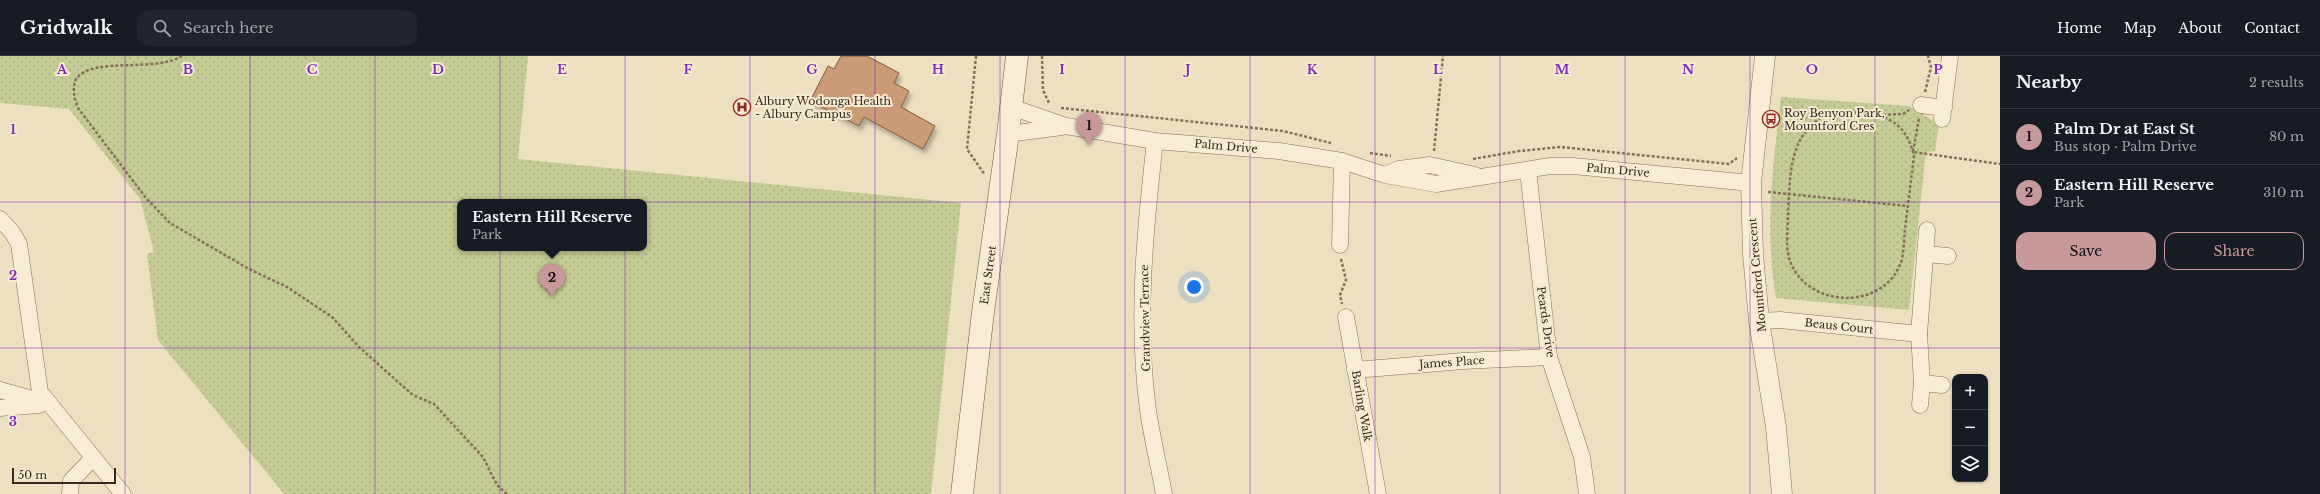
<!DOCTYPE html>
<meta charset="utf-8">
<style>
:root{--surface:#171b24;--page:#20242c;--text:#f1f3f6;--muted:#9ea1a6;--line:#363941;--accent:#c8999a}
body{margin:0;font-family:"Libre Baskerville",serif;background:var(--page);color:var(--text)}
.controls{position:absolute;right:12px;bottom:12px;display:grid;overflow:hidden;border-radius:8px;box-shadow:0 1px 3px #0004}
.controls button{width:36px;height:36px;display:grid;place-items:center;padding:0;border:0;border-bottom:1px solid var(--line);background:var(--surface);color:var(--text);font:20px sans-serif}
.scale{position:absolute;left:12px;bottom:10px;width:104px;box-sizing:border-box;padding-left:4px;border:2px solid #36291d;border-top:0;font-size:11px;line-height:14px;white-space:nowrap;color:#36291d;-webkit-text-stroke:3px #f5ead1;paint-order:stroke}
.you{position:absolute;left:1194px;top:231px;width:14px;height:14px;margin:-10px;border:3px solid #fff;border-radius:50%;background:#1a73e8;box-shadow:0 0 0 6px #1a73e833}
.badge{display:grid;place-items:center;width:26px;height:26px;border-radius:50%;background:var(--accent);color:#111;font-size:13px;font-weight:700}
.pin{position:absolute;translate:-50% -33px;filter:drop-shadow(0 1px 2px #0008)}
.pin::after{content:'';position:absolute;top:21px;width:14px;height:12px;background:inherit;clip-path:polygon(0 0,100% 0,50% 100%)}
.popup{position:absolute;left:457px;top:143px;width:190px;height:52px;box-sizing:border-box;display:grid;place-content:center;border-radius:8px;background:var(--surface);filter:drop-shadow(0 1px 3px #0005);font-size:13px;white-space:nowrap;color:var(--muted)}
.popup b{font-size:15px;color:var(--text)}
.popup::after{content:'';position:absolute;left:50%;top:100%;margin-left:-8px;border:8px solid transparent;border-top-color:var(--surface)}
.list{margin:0;padding:0;list-style:none}
h2{display:flex;justify-content:space-between;align-items:center;height:52px;margin:0;padding:0 16px;font-size:17px}
h2 small{font-size:13px;font-weight:400;color:var(--muted)}
.list li{display:grid;grid-template-columns:26px 1fr auto;gap:12px;align-items:center;box-sizing:border-box;height:56px;padding:0 16px;border-top:1px solid var(--line)}
.list b{display:block;font-size:15px;white-space:nowrap}
.list p{margin:0;font-size:13px;white-space:nowrap;color:var(--muted)}
.list em{font-size:13px;font-style:normal;color:var(--muted)}
.actions{display:flex;gap:8px;padding:12px 16px}
.actions a{flex:1;padding:9px 0;border:1px solid var(--accent);border-radius:12px;text-align:center;font-size:14px;color:var(--accent)}
.actions .main{background:var(--accent);color:#111}
.icon{flex:none;width:22px;height:22px;fill:none;stroke:currentColor;stroke-width:2;stroke-linecap:round;stroke-linejoin:round}
.map{position:relative;flex:none;width:2000px;height:438px;overflow:hidden}
header{display:flex;align-items:center;gap:24px;box-sizing:border-box;height:56px;padding:0 20px;background:var(--surface);border-bottom:1px solid var(--line)}
header strong{font-size:19px}
nav{display:flex;gap:22px;margin-inline-start:auto;font-size:14px}
.search{width:280px;height:36px;background:var(--page);display:flex;align-items:center;gap:10px;box-sizing:border-box;padding:0 14px;border-radius:12px;color:var(--muted);font-size:15px}
main{display:flex}
aside{flex:1;background:var(--surface)}
.map>svg:first-child{display:block}
.park{fill:url(#park-dots);fill-rule:evenodd}
.building{fill:#cb9a77;stroke:#855b3f;filter:url(#shadow)}
.lines{fill:none;stroke-linecap:round;stroke-linejoin:round}
.minor-casing{stroke:#867159;stroke-width:17}
.tertiary-casing{stroke:#867159;stroke-width:21}
.secondary-casing{stroke:#68523c;stroke-width:23}
.path{stroke:#867159;stroke-width:2.5;stroke-dasharray:3 2;stroke-linecap:butt}
.minor{stroke:#f8edd4;stroke-width:16}
.tertiary{stroke:#f8edd4;stroke-width:20}
.secondary{stroke:#f8edd4;stroke-width:22}
.grid{fill:none;stroke:#7b2cbf;stroke-width:1;stroke-opacity:0.55}
.labels{text-anchor:middle;stroke-width:4;stroke-linejoin:round;paint-order:stroke}
.poi-label{font-size:11px;fill:#36291d;stroke:#f5ead1;text-anchor:start}
.street-label{font-size:11px;fill:#36291d;stroke:#f5ead1}
.grid-label{font-size:13px;text-anchor:middle;font-weight:bold;fill:#7b2cbf;stroke:#f5ead1;stroke-width:4;stroke-linejoin:round;paint-order:stroke}
</style>
<header>
<strong>Gridwalk</strong>
<div class="search"><svg class="icon" aria-label="search" viewBox="0 0 24 24"><circle cx="10" cy="10" r="6"/><path d="M15 15l6 6"/></svg>Search here</div>
<nav><a>Home</a><a>Map</a><a>About</a><a>Contact</a></nav>
</header>
<main>
<div class="map">
<svg width="2000" height="438" viewBox="0 0 2000 438">
<defs>
<pattern id="park-dots" width="8" height="8" patternUnits="userSpaceOnUse"><rect width="8" height="8" fill="#c5cb95"/><path d="M2 2h.1M6 6h.1" fill="none" stroke="#aaae80" stroke-width="1.8" stroke-linecap="round"/></pattern>
<filter id="shadow"><feDropShadow dx="2.5" dy="4.5" stdDeviation="2" flood-color="#0004"/></filter>
</defs>
<rect width="100%" height="100%" fill="#ede0c1"/>
<g class="park">
<path d="M0 0H528L518 103 961 147 931 438H284L158 284 147 198 154 196 140 143 69 53 0 47ZM460 146H644V192H460Z"/>
<path d="M1781 41 1909 50 1939 68 1935 95 1926 96 1909 254 1776 242C1764 172 1773 111 1781 41Z"/>
</g>
<path class="building" d="M841 0H867L899 17 894 27 909 35 901 51 935 70 923 93 864 61 859 70 810 45 828 10 834 13Z"/>
<g class="lines">
<defs>
<g id="minor">
<path d="M1921 49 1944 52"/>
<path d="M1011 51 1066 70 1155 85 1279 95 1342 105 1385 119 1436 128 1550 110H1573L1751 127"/>
<path d="M1942 63 1950 0"/>
<path d="M1008 78 1062 71"/>
<path d="M1155 85C1145 174 1136 265 1148 354 1152 382 1159 410 1164 438"/>
<path d="M1528 114 1549 301 1582 401 1587 438"/>
<path d="M1387 118 1399 113 1430 109 1475 119"/>
<path d="M0 163 12 176 19 188 40 336 123 438"/>
<path d="M1340 189 1342 105"/>
<path d="M1925 198 1948 200"/>
<path d="M1346 261 1378 438"/>
<path d="M1759 265 1780 264 1919 278"/>
<path d="M1355 314 1463 305 1549 301"/>
<path d="M1922 327 1942 329"/>
<path d="M0 334 50 348"/>
<path d="M1920 349 1922 327 1919 278 1927 174"/>
<path d="M0 352 39 349"/>
<path d="M70 438 71 425 93 402"/>
</g>
<path id="tertiary" d="M1765 0 1751 127 1753 198 1759 265 1776 371 1782 438"/>
<path id="secondary" d="M962 438 983 256 1008 78 1017 0"/>
</defs>
<use href="#minor" class="minor-casing"/>
<use href="#tertiary" class="tertiary-casing"/>
<use href="#secondary" class="secondary-casing"/>
<g class="path">
<path d="M182 0C155 17 92 0 76 23 72 33 74 42 78 52L146 142 170 167 249 213 287 231 332 261 359 291 398 326 413 339 434 348 483 401 497 429 507 438"/>
<path d="M976 0 967 93 985 119"/>
<path d="M1042 0 1043 34 1049 47"/>
<path d="M1925 36 1931 11 1928 0"/>
<path d="M1061 52 1283 75 1331 87"/>
<path d="M1835 55C1874 58 1903 55 1914 100 1911 125 1908 149 1905 173 1904 182 1904 193 1902 203 1887 255 1808 254 1790 205 1785 192 1788 173 1788 160 1790 117 1788 72 1835 55Z"/>
<path d="M1883 59 1903 58 1909 54"/>
<path d="M1919 63 1913 96 2000 108"/>
<path d="M1434 95 1443 0"/>
<path d="M1370 97 1391 100"/>
<path d="M1473 103 1519 95 1561 91 1729 108 1737 102"/>
<path d="M1768 136 1908 150"/>
<path d="M1341 203 1346 224 1340 239 1342 248"/>
</g>
<use href="#minor" class="minor"/>
<use href="#tertiary" class="tertiary"/>
<use href="#secondary" class="secondary"/>
</g>
<path class="grid" d="M125 0V438M250 0V438M375 0V438M500 0V438M625 0V438M750 0V438M875 0V438M1000 0V438M1125 0V438M1250 0V438M1375 0V438M1500 0V438M1625 0V438M1750 0V438M1875 0V438M0 146H2000M0 292H2000"/>
<defs>
<symbol id="hospital-ring" viewBox="-11 -11 22 22"><circle r="9.5" fill="#f5ead1" stroke="#952a2a" stroke-width="1.5"/><path d="M-5-5h3v3.5h4V-5h3V5h-3V1.5h-4V5h-3Z" fill="#952a2a"/></symbol>
<symbol id="bus-ring" viewBox="-11 -11 22 22"><circle r="9.5" fill="#f5ead1" stroke="#952a2a" stroke-width="1.5"/><path d="M-5-6H5V4H4V6H2V4H-2V6H-4V4H-5ZM-3.5-4V0h7V-4ZM-3.5 1.2v1.5H-2V1.2ZM2 1.2v1.5H3.5V1.2Z" fill="#952a2a"/></symbol>
</defs>
<g fill-rule="evenodd">
<use href="#hospital-ring" x="732" y="41" width="20" height="20"/>
<use href="#bus-ring" x="1761" y="53" width="20" height="20"/>
</g>
<g class="labels">
<g class="poi-label">
<text x="755" y="49">Albury Wodonga Health<tspan x="755" dy="13">- Albury Campus</tspan></text>
<text x="1784" y="61">Roy Benyon Park,<tspan x="1784" dy="13">Mountford Cres</tspan></text>
</g>
<g class="street-label">
<text transform="translate(1226 90) rotate(5)" y="4">Palm Drive</text>
<text transform="translate(1618 114) rotate(5)" y="4">Palm Drive</text>
<text transform="translate(988 219) rotate(-82)" y="4">East Street</text>
<text transform="translate(1757 219) rotate(-95)" y="4">Mountford Crescent</text>
<text transform="translate(1145 262) rotate(-91)" y="4">Grandview Terrace</text>
<text transform="translate(1546 266) rotate(82)" y="4">Peards Drive</text>
<text transform="translate(1839 270) rotate(6)" y="4">Beaus Court</text>
<text transform="translate(1452 306) rotate(-4)" y="4">James Place</text>
<text transform="translate(1362 350) rotate(80)" y="4">Barling Walk</text>
</g>
</g>
<g class="grid-label">
<text x="62" y="18">A</text>
<text x="188" y="18">B</text>
<text x="312" y="18">C</text>
<text x="438" y="18">D</text>
<text x="562" y="18">E</text>
<text x="688" y="18">F</text>
<text x="812" y="18">G</text>
<text x="938" y="18">H</text>
<text x="1062" y="18">I</text>
<text x="1188" y="18">J</text>
<text x="1312" y="18">K</text>
<text x="1438" y="18">L</text>
<text x="1562" y="18">M</text>
<text x="1688" y="18">N</text>
<text x="1812" y="18">O</text>
<text x="1938" y="18">P</text>
<text x="13" y="78">1</text>
<text x="13" y="224">2</text>
<text x="13" y="370">3</text>
</g>
</svg>
<div class="controls">
<button>+</button>
<button>−</button>
<button><svg class="icon" aria-label="layers" viewBox="0 0 24 24"><path d="M12 4l9 5-9 5-9-5zM3 14l9 5 9-5"/></svg></button>
</div>
<div class="scale">50 m</div>
<div class="you"></div>
<div class="pin badge" style="left:1089px;top:89px">1</div>
<div class="pin badge" style="left:552px;top:241px">2</div>
<div class="popup"><b>Eastern Hill Reserve</b>Park</div>
</div>
<aside>
<h2>Nearby<small>2 results</small></h2>
<ul class="list">
<li><span class="badge">1</span><div><b>Palm Dr at East St</b><p>Bus stop · Palm Drive</p></div><em>80 m</em></li>
<li><span class="badge">2</span><div><b>Eastern Hill Reserve</b><p>Park</p></div><em>310 m</em></li>
</ul>
<div class="actions"><a class="main">Save</a><a>Share</a></div>
</aside>
</main>
